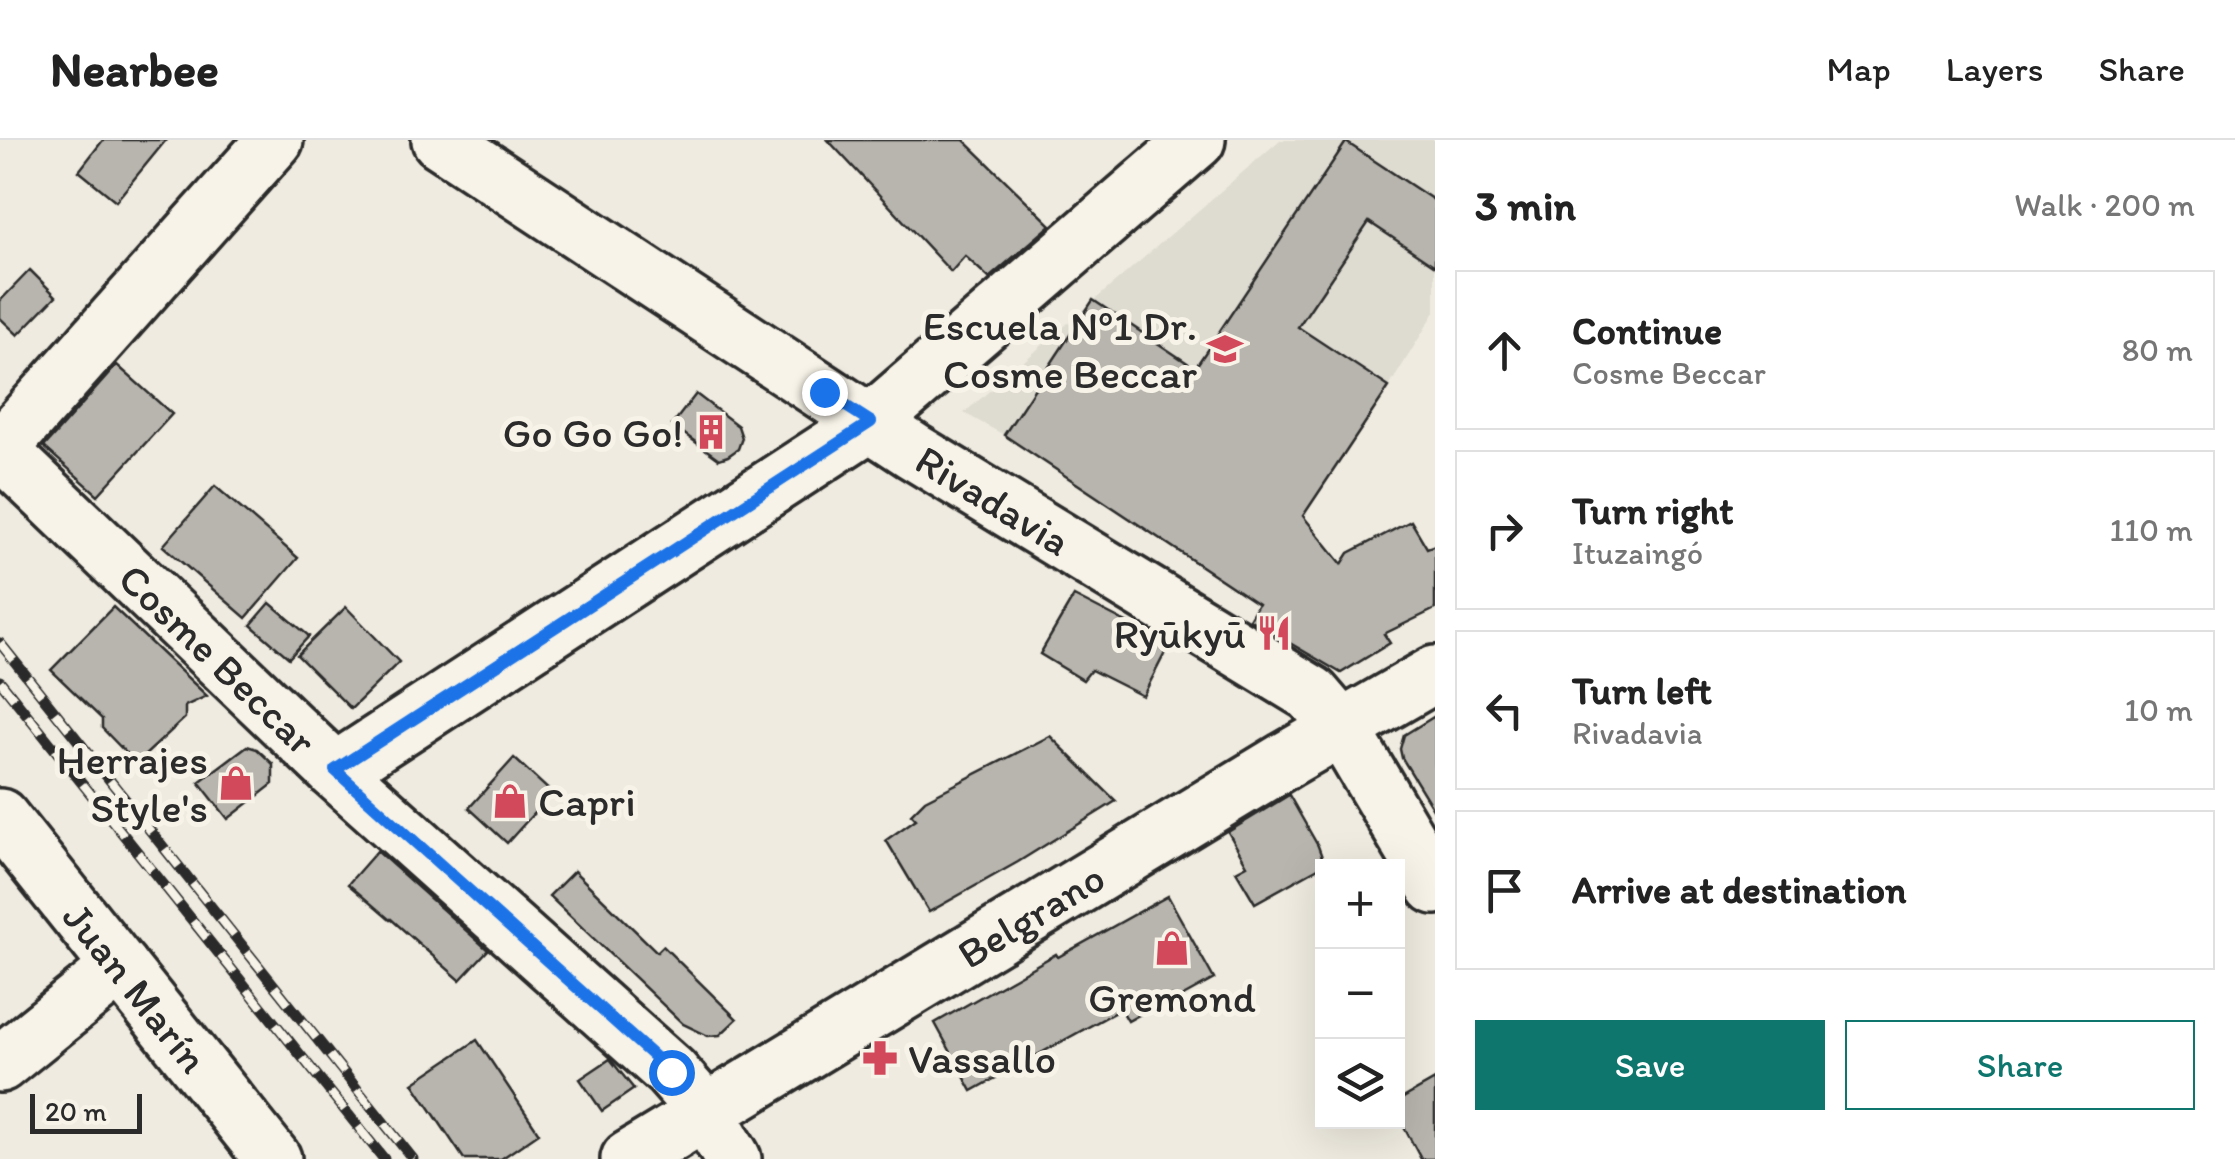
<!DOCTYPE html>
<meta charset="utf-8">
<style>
:root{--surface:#fff;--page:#f6f6f6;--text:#222;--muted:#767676;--line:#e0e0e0;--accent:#0f766e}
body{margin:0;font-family:Itim,sans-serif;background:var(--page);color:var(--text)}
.controls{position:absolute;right:30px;bottom:30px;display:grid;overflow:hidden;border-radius:0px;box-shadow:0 10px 40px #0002}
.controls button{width:90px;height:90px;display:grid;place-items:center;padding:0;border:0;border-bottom:2px solid var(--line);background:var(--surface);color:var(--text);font:50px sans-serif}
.scale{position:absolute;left:30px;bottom:25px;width:112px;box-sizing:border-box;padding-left:10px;border:5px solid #2b2b2b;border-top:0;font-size:28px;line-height:35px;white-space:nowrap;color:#2b2b2b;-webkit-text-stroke:8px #f7f3e8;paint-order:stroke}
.stop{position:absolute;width:30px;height:30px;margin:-22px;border:8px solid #1a73e8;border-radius:50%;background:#fff}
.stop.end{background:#1a73e8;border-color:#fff;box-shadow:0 2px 10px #0008}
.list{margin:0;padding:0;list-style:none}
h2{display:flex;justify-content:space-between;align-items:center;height:130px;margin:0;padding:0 40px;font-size:42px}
h2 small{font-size:32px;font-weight:400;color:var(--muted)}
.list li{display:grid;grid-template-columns:65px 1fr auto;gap:30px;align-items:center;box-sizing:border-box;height:160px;margin:0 20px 20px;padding:0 20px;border:2px solid var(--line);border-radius:0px}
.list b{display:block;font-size:38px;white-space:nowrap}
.list p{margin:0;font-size:32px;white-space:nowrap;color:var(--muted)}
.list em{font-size:32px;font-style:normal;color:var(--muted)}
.actions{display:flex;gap:20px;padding:30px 40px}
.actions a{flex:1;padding:22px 0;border:2px solid var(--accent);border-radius:0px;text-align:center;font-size:35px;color:var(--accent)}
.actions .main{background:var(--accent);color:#fff}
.icon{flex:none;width:55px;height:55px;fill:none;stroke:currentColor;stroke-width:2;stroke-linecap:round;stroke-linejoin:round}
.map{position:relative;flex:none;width:1435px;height:1019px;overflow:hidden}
header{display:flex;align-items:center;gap:60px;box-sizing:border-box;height:140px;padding:0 50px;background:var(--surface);border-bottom:2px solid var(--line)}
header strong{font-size:48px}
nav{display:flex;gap:55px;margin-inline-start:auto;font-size:35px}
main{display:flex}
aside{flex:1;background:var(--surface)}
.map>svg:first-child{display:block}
.built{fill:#dedbd1}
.building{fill:#b8b5ae;stroke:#2b2b2b;stroke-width:2.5}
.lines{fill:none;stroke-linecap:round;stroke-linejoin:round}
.minor-casing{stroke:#2b2b2b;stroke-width:62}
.minor{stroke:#f7f3e8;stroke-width:55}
.rail-casing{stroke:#2b2b2b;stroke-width:11}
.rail{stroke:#f7f3e8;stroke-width:8;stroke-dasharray:22;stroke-linecap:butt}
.route{stroke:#1a73e8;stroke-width:12}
.labels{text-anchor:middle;stroke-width:10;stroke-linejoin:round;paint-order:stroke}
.poi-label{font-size:42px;fill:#2b2b2b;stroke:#f7f3e8;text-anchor:end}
.street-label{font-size:42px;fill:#2b2b2b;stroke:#f7f3e8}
</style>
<header>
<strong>Nearbee</strong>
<nav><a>Map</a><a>Layers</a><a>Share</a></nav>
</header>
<main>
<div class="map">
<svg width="1435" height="1019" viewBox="0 0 1435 1019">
<rect width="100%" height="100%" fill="#efebe0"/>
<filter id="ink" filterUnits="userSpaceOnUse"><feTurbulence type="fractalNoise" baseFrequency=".01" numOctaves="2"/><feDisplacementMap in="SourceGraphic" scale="20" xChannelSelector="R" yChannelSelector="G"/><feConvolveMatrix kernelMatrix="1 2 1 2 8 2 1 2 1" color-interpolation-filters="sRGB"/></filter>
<g filter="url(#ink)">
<path class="built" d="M1280 0H1435V172L1389 247 1248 457 1004 295 964 273Z"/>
<g class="building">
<path d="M103 0H166L116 61 79 31Z"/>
<path d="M828 0H964L1051 85 989 138 965 116 951 132Z"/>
<path d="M1346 2 1435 61V126L1369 82 1298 187 1389 247 1303 376 1342 424 1349 413 1411 381 1427 408 1435 405V469L1384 494 1390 503 1341 533 1249 479 1258 464 1004 295 1093 160 1195 228Z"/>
<path d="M30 130 56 156 18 195 0 178V161Z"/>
<path d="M117 225 172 274 98 355 44 307Z"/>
<path d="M696 254 738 286 742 298 738 309 728 316 719 319 672 285Z"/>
<path d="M215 346 298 418 246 478 163 406Z"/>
<path d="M1074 456 1169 505 1143 556 1091 530 1083 540 1040 514Z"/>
<path d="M270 463 309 496 289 518 251 485Z"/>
<path d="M113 467 207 556 185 566V578L142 618H131L102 588V579L51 530Z"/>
<path d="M346 467 399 522 351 569 297 515Z"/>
<path d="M1435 576V672L1402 618 1400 609 1404 595Z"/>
<path d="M1050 596 1116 661 1018 722 929 772 886 700 916 679 911 674 925 660Z"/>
<path d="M247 606 257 609 273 624V644L228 679 199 642Z"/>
<path d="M514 618 552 653 507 703 469 668Z"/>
<path d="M1289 655 1318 706 1322 717 1320 727 1255 763 1236 731 1247 725 1228 692Z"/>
<path d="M377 711 488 810 460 840 391 779 390 780 348 744Z"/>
<path d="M574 731 657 812 663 806 737 879 720 895 708 896 683 884 549 756Z"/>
<path d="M1168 756 1214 839 1176 860 1173 856 1128 881 1121 869 972 951 935 883 1056 814 1058 817Z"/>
<path d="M477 900 539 993 501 1019H464L413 943Z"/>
<path d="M610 919 634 949 602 971 580 939Z"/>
<path d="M1435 940V1019H1421L1398 976V961Z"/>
</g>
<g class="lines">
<defs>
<g id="minor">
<path id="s1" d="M440 0 913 311 1312 554 1342 589 1435 746"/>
<path d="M0 309 275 0"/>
<path id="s2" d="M0 310 335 631 671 932 706 972 733 1019"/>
<path d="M335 631 871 282 1197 0"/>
<path id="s3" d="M0 677 273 1019"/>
<path d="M0 924 120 827"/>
<path id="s4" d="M629 1019 1286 620 1435 534"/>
</g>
</defs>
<use href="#minor" class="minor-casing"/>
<use href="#minor" class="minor"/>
<defs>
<g id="rail">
<path d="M0 503 413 1019"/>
<path d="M0 541 384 1019"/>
</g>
</defs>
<use href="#rail" class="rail-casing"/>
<use href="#rail" class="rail"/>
</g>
</g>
<g class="lines" filter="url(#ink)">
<path class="route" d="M671 932 335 630 871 282 824 252"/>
</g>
<defs>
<symbol id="school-bare" viewBox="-9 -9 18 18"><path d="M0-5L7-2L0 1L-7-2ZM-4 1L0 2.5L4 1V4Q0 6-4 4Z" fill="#d1495b" stroke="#f7f3e8" stroke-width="2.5" paint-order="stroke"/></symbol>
<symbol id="building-bare" viewBox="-9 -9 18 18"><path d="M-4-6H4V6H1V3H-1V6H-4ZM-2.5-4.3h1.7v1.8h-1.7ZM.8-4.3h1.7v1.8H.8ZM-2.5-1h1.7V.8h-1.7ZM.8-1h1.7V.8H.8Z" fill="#d1495b" stroke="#f7f3e8" stroke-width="2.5" paint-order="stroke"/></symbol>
<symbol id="restaurant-bare" viewBox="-9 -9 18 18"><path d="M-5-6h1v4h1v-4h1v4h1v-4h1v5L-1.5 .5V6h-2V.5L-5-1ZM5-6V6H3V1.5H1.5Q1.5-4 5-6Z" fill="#d1495b" stroke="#f7f3e8" stroke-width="2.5" paint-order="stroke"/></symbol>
<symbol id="shop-bare" viewBox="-9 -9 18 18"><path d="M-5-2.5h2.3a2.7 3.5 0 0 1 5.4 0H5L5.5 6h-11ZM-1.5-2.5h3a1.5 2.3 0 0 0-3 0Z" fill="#d1495b" stroke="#f7f3e8" stroke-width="2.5" paint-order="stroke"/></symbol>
<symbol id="pharmacy-bare" viewBox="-9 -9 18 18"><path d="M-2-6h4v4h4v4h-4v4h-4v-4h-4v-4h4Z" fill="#d1495b" stroke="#f7f3e8" stroke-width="2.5" paint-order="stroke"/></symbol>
</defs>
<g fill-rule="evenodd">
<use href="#school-bare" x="1200" y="184" width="50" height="50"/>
<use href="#building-bare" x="686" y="267" width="50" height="50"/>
<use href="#restaurant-bare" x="1249" y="468" width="50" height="50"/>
<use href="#shop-bare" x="211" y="618" width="50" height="50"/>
<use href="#shop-bare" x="485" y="636" width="50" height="50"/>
<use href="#shop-bare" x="1147" y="783" width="50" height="50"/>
<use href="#pharmacy-bare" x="855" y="893" width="50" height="50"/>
</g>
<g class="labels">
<g class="poi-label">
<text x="1197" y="200">Escuela Nº1 Dr.<tspan x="1197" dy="48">Cosme Beccar</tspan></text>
<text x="683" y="307">Go Go Go!</text>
<text x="1246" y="508">Ryūkyū</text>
<text x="208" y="634">Herrajes<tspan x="208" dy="48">Style's</tspan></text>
<text x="538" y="676" text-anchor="start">Capri</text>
<text x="1172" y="872" text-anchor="middle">Gremond</text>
<text x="908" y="933" text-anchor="start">Vassallo</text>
</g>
<g class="street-label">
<text dy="15" stroke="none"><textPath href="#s1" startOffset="660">Rivadavia</textPath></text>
<text dy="15" stroke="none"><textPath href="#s2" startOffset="302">Cosme Beccar</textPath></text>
<text dy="15" stroke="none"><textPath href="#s4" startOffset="470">Belgrano</textPath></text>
<text dy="15" stroke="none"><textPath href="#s3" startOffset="218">Juan Marín</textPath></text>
</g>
</g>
</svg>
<div class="controls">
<button>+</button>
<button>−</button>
<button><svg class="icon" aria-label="layers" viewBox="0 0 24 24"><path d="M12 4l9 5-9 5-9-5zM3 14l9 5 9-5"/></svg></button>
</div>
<div class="scale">20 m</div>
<div class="stop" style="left:671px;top:932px"></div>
<div class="stop end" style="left:824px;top:252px"></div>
</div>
<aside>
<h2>3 min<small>Walk · 200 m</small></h2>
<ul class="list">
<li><svg class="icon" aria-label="ahead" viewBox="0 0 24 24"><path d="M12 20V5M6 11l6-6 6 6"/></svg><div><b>Continue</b><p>Cosme Beccar</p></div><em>80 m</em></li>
<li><svg class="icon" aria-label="right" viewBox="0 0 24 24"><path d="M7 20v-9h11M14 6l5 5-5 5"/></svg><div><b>Turn right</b><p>Ituzaingó</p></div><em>110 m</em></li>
<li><svg class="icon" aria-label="left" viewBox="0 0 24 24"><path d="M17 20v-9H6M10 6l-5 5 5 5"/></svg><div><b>Turn left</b><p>Rivadavia</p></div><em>10 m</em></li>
<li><svg class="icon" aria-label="arrive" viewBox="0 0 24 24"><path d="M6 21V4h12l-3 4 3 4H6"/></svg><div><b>Arrive at destination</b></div></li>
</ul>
<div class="actions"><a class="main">Save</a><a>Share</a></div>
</aside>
</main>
